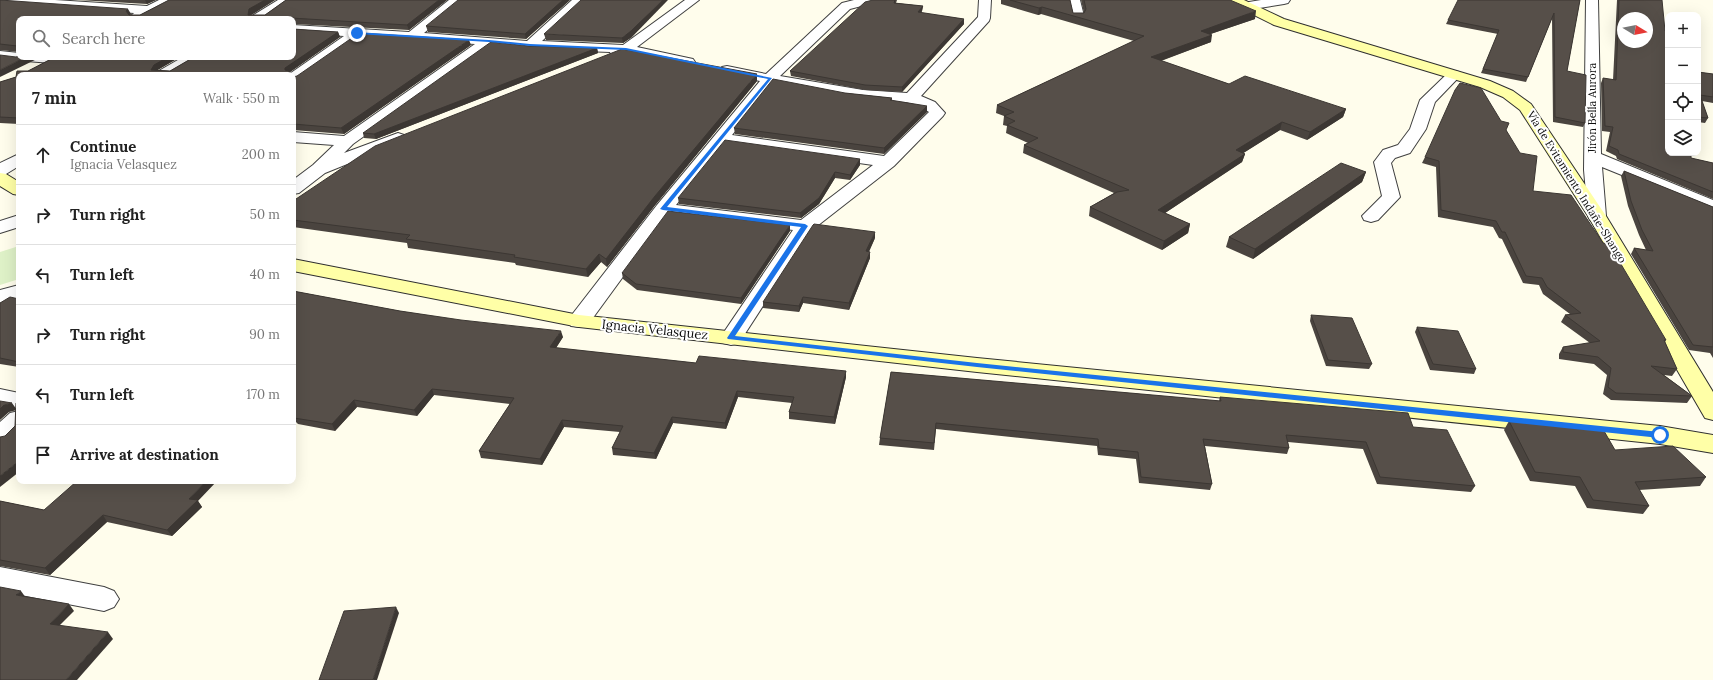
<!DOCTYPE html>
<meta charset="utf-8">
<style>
:root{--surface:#fff;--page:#f2f2f2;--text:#222;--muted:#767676;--line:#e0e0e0}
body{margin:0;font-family:Lora,serif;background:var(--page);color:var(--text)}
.controls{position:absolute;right:12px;top:12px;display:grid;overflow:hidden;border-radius:8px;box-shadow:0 4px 16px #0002}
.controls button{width:36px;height:36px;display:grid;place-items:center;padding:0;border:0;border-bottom:1px solid var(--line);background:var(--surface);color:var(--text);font:20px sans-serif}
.compass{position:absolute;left:1617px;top:12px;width:36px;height:36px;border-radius:50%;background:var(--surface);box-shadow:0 4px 16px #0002;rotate:100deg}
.stop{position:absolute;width:12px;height:12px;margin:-9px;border:3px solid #1a73e8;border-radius:50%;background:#fff}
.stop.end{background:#1a73e8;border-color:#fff;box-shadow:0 1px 4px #0008}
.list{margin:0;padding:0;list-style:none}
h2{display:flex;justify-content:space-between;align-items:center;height:52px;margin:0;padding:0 16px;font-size:17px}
h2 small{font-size:13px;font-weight:400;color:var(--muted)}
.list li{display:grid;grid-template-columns:26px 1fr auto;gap:12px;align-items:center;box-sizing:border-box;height:60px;padding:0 16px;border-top:1px solid var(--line)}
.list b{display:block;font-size:15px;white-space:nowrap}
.list p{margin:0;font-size:13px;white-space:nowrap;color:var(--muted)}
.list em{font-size:13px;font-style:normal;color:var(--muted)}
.icon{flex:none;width:22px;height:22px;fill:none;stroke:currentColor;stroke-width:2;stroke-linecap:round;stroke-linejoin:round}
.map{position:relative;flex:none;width:1713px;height:680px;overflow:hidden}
.search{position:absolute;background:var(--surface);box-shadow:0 4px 16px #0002;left:16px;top:16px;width:280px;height:44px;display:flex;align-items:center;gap:10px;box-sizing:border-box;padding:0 14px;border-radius:8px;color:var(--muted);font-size:15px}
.panel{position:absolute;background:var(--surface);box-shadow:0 4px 16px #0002;left:16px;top:72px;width:280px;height:412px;border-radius:8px}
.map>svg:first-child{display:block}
.pitch{fill:#def1c7}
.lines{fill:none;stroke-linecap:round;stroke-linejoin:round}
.street-casing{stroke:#404040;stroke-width:2}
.secondary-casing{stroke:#2f2f2f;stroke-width:2}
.street{fill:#fff;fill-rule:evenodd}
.secondary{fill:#ffffa7;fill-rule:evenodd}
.wall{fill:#4a443f}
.shaded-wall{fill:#3c3733}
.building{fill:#564f49;stroke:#3c3733;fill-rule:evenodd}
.route{fill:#1a73e8}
.labels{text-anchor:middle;stroke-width:4;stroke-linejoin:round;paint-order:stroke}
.far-street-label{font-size:11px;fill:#0d0d0d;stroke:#fff}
.street-label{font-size:13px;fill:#0d0d0d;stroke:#fff}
</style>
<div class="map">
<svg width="1713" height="680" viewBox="0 0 1713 680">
<rect width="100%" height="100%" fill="#fffdec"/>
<path class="pitch" d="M19 246V279L0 285V252Z"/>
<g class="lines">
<defs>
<g id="street">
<path d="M0 0H55L147 6 159 0H174L172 3 142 19H131L130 17 134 13 0 4Z"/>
<path d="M278 0H293L266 19H251L252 16Z"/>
<path d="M449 0H463L424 33 527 41 572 0H585L542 41 623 45 685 0H699L637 47 693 59 695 62 693 65 688 66 627 53 617 57 612 56 610 52 530 49 492 45 353 144 344 153 398 133 404 135 406 138 404 141 325 173 299 193 293 194V180L313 165 334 145 293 142V132L344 136 475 44 360 37 298 81 293 82V75H288L344 36 293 33V25L409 32Z"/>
<path d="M854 0H875L873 3 850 9 780 76 863 90 907 93 978 17 979 0H991L990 18 989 21 921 96 935 102 945 113 943 116 894 166 812 230 739 343 731 345 723 343 720 338 793 230 668 215 587 326 579 327 571 326 568 321 571 316 657 205 760 81 722 73 720 70 722 67 727 66 766 74 842 3ZM773 84 863 100 905 102 918 105 929 112 884 156 732 135ZM725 144 873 165 801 220 676 205Z"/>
<path d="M1068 0H1080L1084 16 1083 19H1073Z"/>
<path d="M1261 0H1290L1288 3 1284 4 1247 10 1243 9 1241 6 1243 3Z"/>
<path d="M1586 0H1598L1601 154 1713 200V212L1602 167 1606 216 1604 220 1597 222 1590 220 1588 216 1584 170Z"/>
<path d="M0 51 19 53V57H58L59 59 57 62 52 63 0 59Z"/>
<path d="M183 57H200L198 60 172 75H155L157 72Z"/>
<path d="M1454 71 1459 72 1461 75 1435 102 1426 129 1410 153 1395 158 1391 163 1400 197 1378 220 1371 222 1364 220 1362 216 1382 196 1374 162 1383 150 1398 145 1410 129 1420 100 1449 72Z"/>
<path d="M19 154V166L6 174 0 175V163Z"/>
<path d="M19 215V227L0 233V221Z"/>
<path d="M19 285V298L0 303V290Z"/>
<path d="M0 389 19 393V409L0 405Z"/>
<path d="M19 411V432L9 441 0 444V422L10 413Z"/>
<path d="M0 567 104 587 114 591 119 599 114 607 104 611 0 591Z"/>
</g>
<g id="secondary">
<path d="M1228 0H1244L1284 19 1490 81 1513 91 1531 104 1606 216 1713 392V420L1705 418 1588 216 1520 110 1503 97 1480 87 1274 25 1230 3Z"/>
<path d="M0 173 6 174 19 182V195L13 194 0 186Z"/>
<path d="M293 259 579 315 977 358 1660 426 1713 435V453L1660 444 977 372 579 327 293 271Z"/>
</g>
</defs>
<use href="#street" class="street-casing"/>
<use href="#secondary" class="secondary-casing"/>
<use href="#street" class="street"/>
<use href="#secondary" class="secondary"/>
</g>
<g class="wall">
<path d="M0 0 131 14 130 15H140L169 0H275L251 15H265L286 0H447L409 30 293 24V19H19V53V52L0 50Z"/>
<path d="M78 0H156L147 4Z"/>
<path d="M570 0 526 39 428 32 426 26Z"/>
<path d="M873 0H897L896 3 923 6 922 11 921 13 964 19V24L902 92 865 90 791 76 790 71Z"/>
<path d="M1001 0H1070L1073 13H1084L1081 0H1230L1255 19 1210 34 1211 42 1161 61 1229 84 1346 109 1343 117 1307 140 1280 130 1243 153 1245 154 1242 162 1165 213 1190 224 1188 233 1162 250 1089 216 1090 207 1114 193 1023 153 1024 145 1028 143 1006 133 1007 126 1003 125 1004 116 996 113 997 105 1134 41 1041 14 1038 15 1001 4Z"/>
<path d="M1580 0 1567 71 1585 123 1583 127 1553 122 1552 18 1526 82 1481 73 1498 34 1446 24 1448 20Z"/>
<path d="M1617 0H1662L1668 153 1713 163V199L1617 159 1616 156 1606 151 1610 132 1602 131 1601 83 1603 78 1613 80Z"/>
<path d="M293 29 338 32 340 37 290 72 291 75H19V124L0 123V82L16 77 17 71H28L55 57H180L157 70 170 71 194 57H293Z"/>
<path d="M544 34 632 37 623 43 546 40Z"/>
<path d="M471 45 344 134 293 130V77Z"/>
<path d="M529 46 597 48 598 53 376 139 364 138 363 133Z"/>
<path d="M1698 72 1713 74V103L1702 101 1708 118 1705 123 1698 122Z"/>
<path d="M757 81 656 204 607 267 601 262 588 277 516 265 515 263 408 248 407 243 293 227V201Z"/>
<path d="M845 93 892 98V101L927 112 884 154 735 134 734 128Z"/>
<path d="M1506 130 1533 191 1666 340 1665 342 1677 369 1672 376 1664 375 1692 396 1687 403 1611 400 1603 394 1607 375 1594 364 1559 359V354L1563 347 1590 343 1561 322 1565 315 1570 314 1543 294 1539 285 1523 283 1502 239 1499 238 1493 227 1438 217 1436 167 1422 163 1425 157Z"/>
<path d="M860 159V165L850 180 835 178 819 204 801 218 679 204 678 198Z"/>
<path d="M1624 171 1713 207V358L1710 353 1689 350 1631 254 1634 248 1646 250 1639 235 1628 206 1621 176Z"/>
<path d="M1366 172 1362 182 1253 259 1226 247 1229 237Z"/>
<path d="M790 231 741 304 637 290 623 279 622 273Z"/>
<path d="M875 238 869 252 870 258 849 310 803 303 799 312 763 308V302Z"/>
<path d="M293 291 400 311 563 337 556 348 696 363 846 377 835 424 789 419V412L792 403 738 397 726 429 673 423 656 459 613 455 612 448 620 432 564 427 542 465 481 458 479 451 510 404 434 395 417 416 357 407 335 431 298 424 296 422 293 421Z"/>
<path d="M19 299V367L0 364V303Z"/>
<path d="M1311 315 1372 364 1369 369 1326 366 1310 321Z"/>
<path d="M1417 327 1476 369 1474 374 1430 370 1415 332Z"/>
<path d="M891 372 1219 401 1220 397 1413 427 1475 486 1471 492 1377 484 1363 449 1288 442 1289 448 1287 454 1205 446 1212 484 1210 490 1139 483 1136 459 1098 455 1097 446 936 429 934 450 879 445 880 438Z"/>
<path d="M1509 421 1615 450 1706 477 1700 486 1639 490 1649 506 1643 514 1587 508 1575 486 1530 481 1504 430Z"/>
<path d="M0 501 44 510 198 501 202 507 172 536 107 522 50 575 0 566Z"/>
</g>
<g class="shaded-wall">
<path d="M145 0H156L147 4Z"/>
<path d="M265 0H275L251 15H248L249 9Z"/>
<path d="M439 0H447L409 30 407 25Z"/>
<path d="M563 0H570L526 39 525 34Z"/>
<path d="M663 0H668L632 37 623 43 622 38Z"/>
<path d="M923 6 922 11 918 17V12Z"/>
<path d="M1042 7 1041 14 1038 15 1039 8Z"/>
<path d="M128 9 131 14 129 17 126 11Z"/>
<path d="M1256 11 1255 19 1199 38 1201 31Z"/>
<path d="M964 19V24L902 92V87Z"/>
<path d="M338 32 340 37 290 72 291 75H289L285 70V68Z"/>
<path d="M1212 35 1211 42 1149 65 1151 57Z"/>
<path d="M469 40 471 45 344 134 341 128Z"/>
<path d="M597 48 598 53 376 139 374 134Z"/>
<path d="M26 57H41L0 77V70Z"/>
<path d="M168 57H180L156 71 151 70 154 65Z"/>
<path d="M757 74V81L656 204 607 267 606 259 655 196Z"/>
<path d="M927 106V112L884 154V148Z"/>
<path d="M1346 109 1343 117 1307 140 1310 132Z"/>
<path d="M1282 122 1280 130 1234 159 1236 150Z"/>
<path d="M1245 154 1242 162 1156 219 1158 210Z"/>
<path d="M860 159V165L850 180V175Z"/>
<path d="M835 172V178L819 204 801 218 800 213Z"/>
<path d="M1366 172 1362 182 1253 259 1255 249Z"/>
<path d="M1190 224 1188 233 1162 250 1164 241Z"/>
<path d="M790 225V231L741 304V298Z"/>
<path d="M875 232V238L866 257V251Z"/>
<path d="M870 252V258L849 310V303Z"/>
<path d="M599 254 601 262 588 277 586 269Z"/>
<path d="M803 297V303L799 312V306Z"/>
<path d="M561 331 563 337 552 354 550 347Z"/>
<path d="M846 371V377L835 424 834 417Z"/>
<path d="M432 389 434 395 417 416 414 410Z"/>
<path d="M737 391 738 397 726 429 725 423Z"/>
<path d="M354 400 357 407 335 431 332 424Z"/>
<path d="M12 403 17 410 9 412 0 420V409L4 405Z"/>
<path d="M672 417 673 423 656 459 654 453Z"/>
<path d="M562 420 564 427 542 465 540 459Z"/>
<path d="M19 461V472L0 487V476Z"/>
<path d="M206 481H217L198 501 202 507 172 536 167 530 189 499Z"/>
<path d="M103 515 107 522 50 575 45 568Z"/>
<path d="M21 591 26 598 16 595Z"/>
<path d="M69 604 74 611 55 630 50 624Z"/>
<path d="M396 607 399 613 377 680H373Z"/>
<path d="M108 632 113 639 77 680H66Z"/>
</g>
<g class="building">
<path d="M0 0 128 9 126 11 129 15H140L169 0H265L249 9 248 15H265L286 0H439L407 25 291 18 290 19H19V50H18L17 46 0 44Z"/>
<path d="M458 0H563L525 34 426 26Z"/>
<path d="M581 0H663L631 31 622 38 544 34Z"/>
<path d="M873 0H895L894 3 923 6 918 12 964 19 902 87 865 85 790 71 865 2Z"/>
<path d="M1010 0H1070L1073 13H1084L1086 9 1084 0H1230L1256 11 1201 31 1212 35 1151 57 1229 84 1245 76 1346 109 1310 132 1282 122 1236 150 1245 154 1158 210 1190 224 1164 241 1090 207 1117 192 1129 190 1024 145 1038 138 1007 125 1015 121 1004 116 1014 112 997 105 1144 36 1042 7 1039 8Z"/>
<path d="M1458 0H1580L1567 71 1586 75 1585 123 1555 117 1554 13 1528 77 1483 69 1499 30 1448 20Z"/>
<path d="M1619 0H1662L1665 31H1668V153H1691V158L1713 163V192L1619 154 1618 150 1609 146 1613 127 1605 126 1603 78 1616 80ZM1623 18H1647V42H1623Z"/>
<path d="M293 29 338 32 285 68V70L289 71V75H19V118L0 117V82L16 77 17 71H28L55 57H168L154 65 151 70 170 71 194 57H293Z"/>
<path d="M359 33 469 40 341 128 293 124V77L297 76Z"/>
<path d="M491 42 529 46 597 48 374 134 363 133Z"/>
<path d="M622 49 757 74 655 196 606 259 599 254 586 269 514 257 515 255 406 239 410 235 293 220V201L375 146Z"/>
<path d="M0 55 16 57 19 56V57H26L0 70Z"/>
<path d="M1698 72 1713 74V97L1700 95 1708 118 1698 117Z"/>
<path d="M773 79 845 93 892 98 890 100 927 106 884 148 734 128Z"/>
<path d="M1460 83 1481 88 1501 121 1509 123 1506 130 1520 153 1537 156 1533 191 1571 195 1603 243 1609 244 1666 340H1664L1677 369 1651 366 1692 396 1616 393 1608 387 1611 368 1598 357 1563 352V347L1600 341 1565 315 1581 313 1547 287 1542 278 1526 276 1505 232H1502L1496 221 1441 210 1439 161 1425 157 1455 90Z"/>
<path d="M725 140 860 159 850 175 835 172 819 198 800 213 678 198Z"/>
<path d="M1341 163 1366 172 1255 249 1229 237Z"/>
<path d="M1624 171 1713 207V347L1693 345 1634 248 1653 251 1642 230 1631 201Z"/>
<path d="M668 211 790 225 741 298 636 284 622 273Z"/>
<path d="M814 224 875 232 866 251 870 252 849 303 803 297 799 306 763 302 813 225Z"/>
<path d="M293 291 400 311 461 320 561 331 550 347 696 363 699 356 846 371 834 417 789 412 794 397 737 391 725 423 672 417 654 453 612 448 623 426 562 420 540 459 479 451 514 398 432 389 414 410 354 400 332 424 294 418 296 416 293 415Z"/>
<path d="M10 297 19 299V362L0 358V303Z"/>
<path d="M1311 315 1352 318 1372 364 1328 360Z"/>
<path d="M1417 327 1458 331 1476 369 1433 364Z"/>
<path d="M891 372 1221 401 1220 397 1408 413 1413 427 1447 430 1475 486 1380 477 1366 442 1286 435 1289 448 1203 439 1212 484 1141 477 1138 452 1099 448 1098 439 936 423 934 443 880 438Z"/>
<path d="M0 401 12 403 4 405 0 409Z"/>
<path d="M16 403 19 404V461L0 476V437L5 436 15 426Z"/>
<path d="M1509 421 1604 431 1615 450 1673 446 1706 477 1635 482 1649 506 1593 500 1580 477 1535 472Z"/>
<path d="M77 481H206L189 499 198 500 167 530 103 515 45 568 0 560V501L44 510Z"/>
<path d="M0 587 21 591 16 595 69 604 50 624 108 632 66 680H0Z"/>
<path d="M396 607 373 680H319L344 611Z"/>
</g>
<path class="route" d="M355 32 489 40 530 44 626 48 772 78 667 207 805 224 808 226 735 336 977 363 1660 432 1663 435 1660 438 977 367 728 339 727 338 801 227 663 210 660 209 768 79 626 50 530 46 489 42 357 34Z"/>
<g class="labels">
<g class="far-street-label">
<text transform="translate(1592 108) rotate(-90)" y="4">Jirón Bella Aurora</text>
<text transform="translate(1577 187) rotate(58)" y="4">Vía de Evitamiento Indañe-Shango</text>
</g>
<g class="street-label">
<text transform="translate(655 329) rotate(6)" y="5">Ignacia Velasquez</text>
</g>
</g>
</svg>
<div class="controls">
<button>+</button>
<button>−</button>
<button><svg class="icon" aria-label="locate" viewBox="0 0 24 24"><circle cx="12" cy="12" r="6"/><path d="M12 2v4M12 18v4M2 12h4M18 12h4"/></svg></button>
<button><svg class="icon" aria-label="layers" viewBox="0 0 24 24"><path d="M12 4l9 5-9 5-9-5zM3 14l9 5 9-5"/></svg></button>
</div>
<svg class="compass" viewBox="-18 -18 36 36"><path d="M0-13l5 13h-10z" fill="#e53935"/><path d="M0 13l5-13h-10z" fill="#767676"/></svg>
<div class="stop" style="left:1660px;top:435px"></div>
<div class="stop end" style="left:357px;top:33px"></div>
<div class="search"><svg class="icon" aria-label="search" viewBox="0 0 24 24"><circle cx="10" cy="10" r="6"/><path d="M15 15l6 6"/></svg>Search here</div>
<section class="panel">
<h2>7 min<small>Walk · 550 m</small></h2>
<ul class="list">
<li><svg class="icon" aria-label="ahead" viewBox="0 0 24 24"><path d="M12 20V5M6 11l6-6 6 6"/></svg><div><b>Continue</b><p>Ignacia Velasquez</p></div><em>200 m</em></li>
<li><svg class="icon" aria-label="right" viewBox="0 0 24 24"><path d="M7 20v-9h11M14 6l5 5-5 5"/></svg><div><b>Turn right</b></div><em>50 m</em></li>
<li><svg class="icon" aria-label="left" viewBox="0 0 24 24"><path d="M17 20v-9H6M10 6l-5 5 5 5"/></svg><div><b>Turn left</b></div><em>40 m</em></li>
<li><svg class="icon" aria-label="right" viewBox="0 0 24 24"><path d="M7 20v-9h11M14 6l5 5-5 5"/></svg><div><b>Turn right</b></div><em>90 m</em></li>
<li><svg class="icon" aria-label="left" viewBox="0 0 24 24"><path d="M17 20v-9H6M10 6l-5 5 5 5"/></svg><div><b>Turn left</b></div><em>170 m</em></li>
<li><svg class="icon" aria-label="arrive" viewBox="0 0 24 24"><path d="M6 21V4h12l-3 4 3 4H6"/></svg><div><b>Arrive at destination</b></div></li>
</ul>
</section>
</div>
